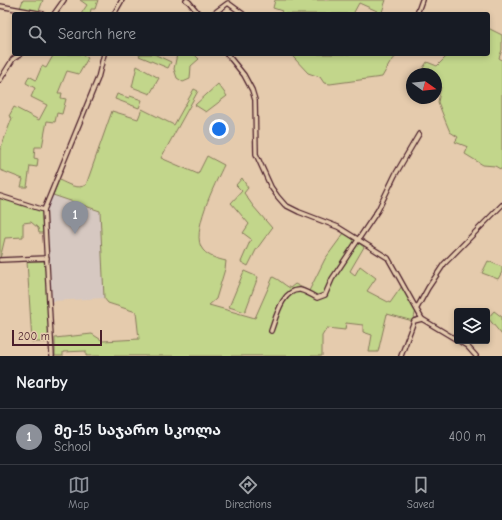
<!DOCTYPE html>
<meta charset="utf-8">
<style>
:root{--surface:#171b24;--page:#242831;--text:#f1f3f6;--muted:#9ea1a6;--line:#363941;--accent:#8c9099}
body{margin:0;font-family:"Comic Neue","Noto Sans Georgian",sans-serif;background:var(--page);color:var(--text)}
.controls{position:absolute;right:12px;bottom:12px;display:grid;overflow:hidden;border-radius:4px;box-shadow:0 2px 6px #0003}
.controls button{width:36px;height:36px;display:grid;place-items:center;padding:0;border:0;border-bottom:1px solid var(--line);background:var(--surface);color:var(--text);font:20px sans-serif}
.compass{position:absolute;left:406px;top:68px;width:36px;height:36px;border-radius:50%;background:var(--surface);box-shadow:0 2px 6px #0003;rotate:105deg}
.scale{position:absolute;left:12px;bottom:10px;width:90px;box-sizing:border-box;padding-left:4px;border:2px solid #4a1f2b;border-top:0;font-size:11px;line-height:14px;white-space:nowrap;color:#4a1f2b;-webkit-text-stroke:3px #e5cbad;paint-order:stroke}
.you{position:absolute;left:219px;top:129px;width:14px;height:14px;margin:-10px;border:3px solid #fff;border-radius:50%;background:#1a73e8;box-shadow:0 0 0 6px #1a73e833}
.badge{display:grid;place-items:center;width:26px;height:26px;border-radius:50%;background:var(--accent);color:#fff;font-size:13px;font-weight:700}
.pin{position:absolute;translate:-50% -33px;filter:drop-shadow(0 1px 2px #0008)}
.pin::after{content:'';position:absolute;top:21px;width:14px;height:12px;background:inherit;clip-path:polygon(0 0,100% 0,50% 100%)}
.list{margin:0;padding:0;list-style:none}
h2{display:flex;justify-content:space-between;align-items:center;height:52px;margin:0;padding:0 16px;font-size:17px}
h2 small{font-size:13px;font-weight:400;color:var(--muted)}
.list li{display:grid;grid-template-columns:26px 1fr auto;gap:12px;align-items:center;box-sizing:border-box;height:56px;padding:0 16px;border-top:1px solid var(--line)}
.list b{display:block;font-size:15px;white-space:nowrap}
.list p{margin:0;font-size:13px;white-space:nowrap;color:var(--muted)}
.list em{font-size:13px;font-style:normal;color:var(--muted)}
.icon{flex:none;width:22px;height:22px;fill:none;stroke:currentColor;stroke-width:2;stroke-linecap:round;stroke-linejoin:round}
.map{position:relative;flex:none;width:502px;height:356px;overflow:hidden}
.search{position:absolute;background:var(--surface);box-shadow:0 2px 6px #0003;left:12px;right:12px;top:12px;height:44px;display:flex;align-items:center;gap:10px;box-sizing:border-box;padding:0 14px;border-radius:4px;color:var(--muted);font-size:15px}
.sheet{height:108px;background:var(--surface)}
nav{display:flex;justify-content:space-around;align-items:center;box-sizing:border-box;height:56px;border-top:1px solid var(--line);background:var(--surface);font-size:11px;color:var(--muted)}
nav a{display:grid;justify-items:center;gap:2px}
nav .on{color:var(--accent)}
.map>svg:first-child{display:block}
.built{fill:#d6c8c1}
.green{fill:#c2d68b;stroke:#867a5b}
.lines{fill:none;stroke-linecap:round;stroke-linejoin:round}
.minor-casing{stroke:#4a1f2b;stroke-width:6}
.minor{stroke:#e5cbad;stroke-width:3.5}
</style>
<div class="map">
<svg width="502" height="356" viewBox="0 0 502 356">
<rect width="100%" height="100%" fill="#e5cbad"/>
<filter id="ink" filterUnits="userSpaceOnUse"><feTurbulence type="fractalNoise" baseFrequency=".025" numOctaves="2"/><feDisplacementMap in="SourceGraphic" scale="8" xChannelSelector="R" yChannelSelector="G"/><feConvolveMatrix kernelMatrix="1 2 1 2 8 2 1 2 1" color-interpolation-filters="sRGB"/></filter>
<g filter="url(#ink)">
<path class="built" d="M53 195 100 211 104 298 52 301 47 207Z"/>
<g class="green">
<path d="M23 0H43L39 11 20 8Z"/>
<path d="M80 0H98L95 9H91L90 14H81L87 5Z"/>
<path d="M275 0H386L382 12 387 14H375L377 11 359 3 353 14H280L282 11 273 8Z"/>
<path d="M488 28 502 35V50L499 58 502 60V170L495 166 483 165 465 154 468 147 455 142 458 137 450 132 445 120 438 102 441 87 436 82V74H429L423 68 427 62 437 66 449 54H488Z"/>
<path d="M54 54H82L88 58 79 74 67 71 58 93H62L61 98 66 99 62 114 57 113 55 122 47 121 42 147H35L34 158 38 159 37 167 30 166 27 187H21L23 179 0 170V150L12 118 9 116 14 107 39 120 47 105 31 97 35 88 26 83 29 76 36 80 42 66 46 68Z"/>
<path d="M140 54H154L171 62 168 68 139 56Z"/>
<path d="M177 54H194L199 59 191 66 190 79 183 82 177 78 174 69Z"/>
<path d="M291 54H398L390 63 382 77 330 84 324 83 320 77 308 73 294 58Z"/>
<path d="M137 66 159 78 150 94 132 87Z"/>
<path d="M218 84 227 96 206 112 195 105Z"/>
<path d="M194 89 198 91 161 158 198 174 207 156 224 165C216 182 189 234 203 250 209 257 218 259 226 261L225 269 216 299 209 305 255 318 273 277C280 280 284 285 290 288L295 284 309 291 325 259 344 233 364 247 350 271 355 275 360 266 376 278 367 291 390 303 402 286 416 310 413 321 387 314 378 352H369L372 335 363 332V325L346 323 345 330 327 328 322 336V356H86V351L63 352V356H55V338L92 334 103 341 139 339 136 312 108 303 104 298 100 211 53 195 59 180C68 184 77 190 86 185L112 111 138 119 142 109 174 125Z"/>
<path d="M117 94 129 98 130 96 142 100 139 108 115 99Z"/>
<path d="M242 178 248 188 244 193 253 206 272 228 256 250 248 266 241 262 251 239 243 233 249 224 231 203 242 191 236 185Z"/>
<path d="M0 198 43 211 44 233H39L38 228 31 222 23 223V237L5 238 0 259Z"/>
<path d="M27 261H44L46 263 50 342H32Z"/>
<path d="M488 261 502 267V272L498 279 482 273Z"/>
<path d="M244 271 258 277 245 312 229 307Z"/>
<path d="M494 311 502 317V335L488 318Z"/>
</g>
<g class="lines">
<defs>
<g id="minor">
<path d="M186 0 189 2 199 14"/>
<path d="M0 6 43 14"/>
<path d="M54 14 64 0"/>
<path d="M114 14 122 0"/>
<path d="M213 14 228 3 243 14"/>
<path d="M417 14 422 0"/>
<path d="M227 54 244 75 252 90 255 100 256 154 271 187 278 197 285 205 299 212 338 227 388 258 422 319 457 340"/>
<path d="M0 80 13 59 21 54"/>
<path d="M0 196 44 210"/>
<path d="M0 260 47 258"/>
<path d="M417 308 428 288 444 264 502 205"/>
<path d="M271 331C276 318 282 289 300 290 305 291 312 295 317 298L325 295 332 279 378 210 395 175 419 134"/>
<path d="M459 341 467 346 476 356"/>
<path d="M52 356 44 210 98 78 104 54"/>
<path d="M401 356 414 321 422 319"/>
</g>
</defs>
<use href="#minor" class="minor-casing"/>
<use href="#minor" class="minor"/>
</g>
</g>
</svg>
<div class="controls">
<button><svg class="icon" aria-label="layers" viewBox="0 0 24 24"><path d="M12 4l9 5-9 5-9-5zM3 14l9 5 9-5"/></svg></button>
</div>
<svg class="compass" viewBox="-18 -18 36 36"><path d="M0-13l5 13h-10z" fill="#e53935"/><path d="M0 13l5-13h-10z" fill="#9ea1a6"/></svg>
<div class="scale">200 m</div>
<div class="you"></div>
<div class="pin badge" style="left:75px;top:234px">1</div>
<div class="search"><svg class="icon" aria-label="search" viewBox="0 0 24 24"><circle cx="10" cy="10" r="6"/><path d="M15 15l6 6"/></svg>Search here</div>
</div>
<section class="sheet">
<h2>Nearby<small></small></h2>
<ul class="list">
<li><span class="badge">1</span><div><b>მე-15 საჯარო სკოლა</b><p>School</p></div><em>400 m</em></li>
</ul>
</section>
<nav>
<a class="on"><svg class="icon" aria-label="map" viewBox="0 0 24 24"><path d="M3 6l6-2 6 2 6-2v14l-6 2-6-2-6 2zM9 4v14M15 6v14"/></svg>Map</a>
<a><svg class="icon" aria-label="directions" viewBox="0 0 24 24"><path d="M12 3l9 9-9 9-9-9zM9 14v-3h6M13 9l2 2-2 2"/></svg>Directions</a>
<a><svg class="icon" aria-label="saved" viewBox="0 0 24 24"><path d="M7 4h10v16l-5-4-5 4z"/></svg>Saved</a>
</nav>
